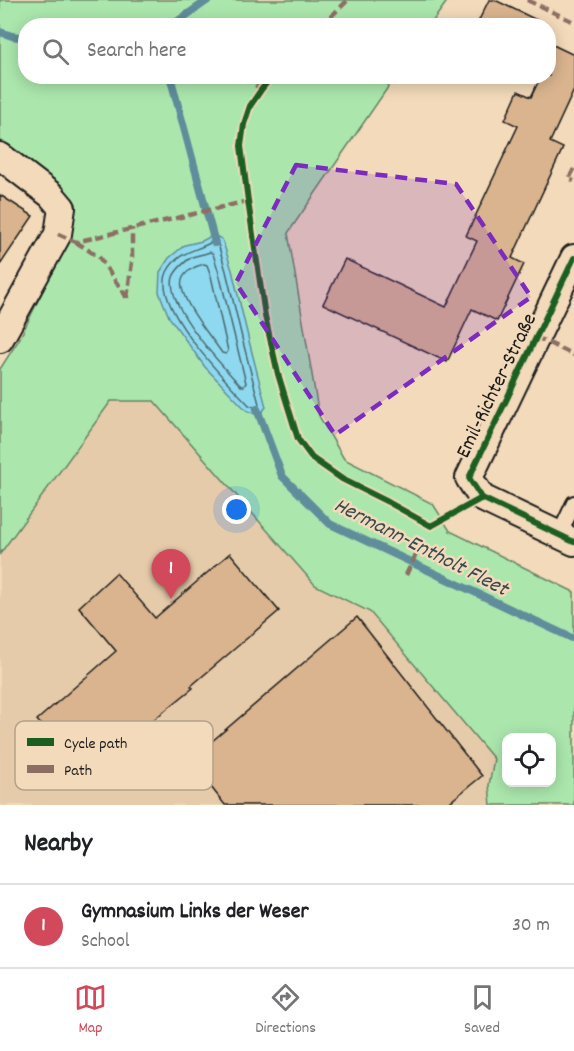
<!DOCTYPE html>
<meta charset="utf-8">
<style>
:root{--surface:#fff;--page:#f2f2f2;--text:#202124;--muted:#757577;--line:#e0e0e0;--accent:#d1495b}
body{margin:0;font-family:Dekko,sans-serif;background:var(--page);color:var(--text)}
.controls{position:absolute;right:18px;bottom:18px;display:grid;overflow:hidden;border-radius:12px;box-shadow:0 3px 15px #0003}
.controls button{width:54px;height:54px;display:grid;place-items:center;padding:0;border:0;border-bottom:2px solid var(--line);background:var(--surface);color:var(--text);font:30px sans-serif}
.you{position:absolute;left:237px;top:510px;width:21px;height:21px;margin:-15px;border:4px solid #fff;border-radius:50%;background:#1a73e8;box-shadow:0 0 0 9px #1a73e833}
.badge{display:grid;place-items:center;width:39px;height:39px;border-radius:50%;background:var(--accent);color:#fff;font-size:20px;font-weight:700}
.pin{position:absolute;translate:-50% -50px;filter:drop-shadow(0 2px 3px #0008)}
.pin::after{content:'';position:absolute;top:32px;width:21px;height:18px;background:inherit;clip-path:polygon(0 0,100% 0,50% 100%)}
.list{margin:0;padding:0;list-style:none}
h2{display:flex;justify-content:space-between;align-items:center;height:78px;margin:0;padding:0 24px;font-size:26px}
h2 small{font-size:20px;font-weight:400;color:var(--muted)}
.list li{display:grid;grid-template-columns:39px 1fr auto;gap:18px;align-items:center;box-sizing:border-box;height:84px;padding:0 24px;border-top:2px solid var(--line)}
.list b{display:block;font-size:22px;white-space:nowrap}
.list p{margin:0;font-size:20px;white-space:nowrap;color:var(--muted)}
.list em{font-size:20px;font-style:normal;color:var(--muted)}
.icon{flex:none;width:33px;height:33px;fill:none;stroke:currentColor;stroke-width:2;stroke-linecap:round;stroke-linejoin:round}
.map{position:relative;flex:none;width:574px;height:805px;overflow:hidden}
.search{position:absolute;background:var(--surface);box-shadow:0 3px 15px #0003;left:18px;right:18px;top:18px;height:66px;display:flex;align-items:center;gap:15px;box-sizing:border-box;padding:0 21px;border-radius:24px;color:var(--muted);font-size:22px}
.sheet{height:162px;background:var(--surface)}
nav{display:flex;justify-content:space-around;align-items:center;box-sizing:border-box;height:84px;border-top:2px solid var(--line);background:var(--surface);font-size:16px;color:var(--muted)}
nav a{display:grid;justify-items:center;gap:3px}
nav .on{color:var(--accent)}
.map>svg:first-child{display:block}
.built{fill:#e6cbaa}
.green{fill:#abe7ad;stroke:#648264;stroke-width:1.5;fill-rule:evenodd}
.water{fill:#8ed9ef;stroke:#608d9b;stroke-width:1.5}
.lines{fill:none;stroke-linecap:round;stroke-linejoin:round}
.shore{stroke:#4a6870;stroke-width:1.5}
.stream{stroke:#608d9b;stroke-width:8}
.building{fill:#d9b48e;stroke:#1c1c1c;stroke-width:1.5}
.lane-casing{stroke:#1c1c1c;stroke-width:18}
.street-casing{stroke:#1c1c1c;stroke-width:30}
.lane{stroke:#f2daba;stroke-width:14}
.street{stroke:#f2daba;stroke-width:26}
.quiet{stroke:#8d6e63;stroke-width:4.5;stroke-dasharray:9 4.5;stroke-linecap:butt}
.cycleway-casing{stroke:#f2daba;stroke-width:10}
.cycleway{stroke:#1b5e20;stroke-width:6}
.marked{fill:#7b2cbf;fill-opacity:0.2;stroke:#7b2cbf;stroke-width:4.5;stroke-dasharray:12 8;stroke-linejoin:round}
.labels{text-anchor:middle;stroke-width:5;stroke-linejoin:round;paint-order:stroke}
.street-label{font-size:21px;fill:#1c1c1c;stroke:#f2daba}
.water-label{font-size:22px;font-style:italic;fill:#384b51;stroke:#f2daba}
.key{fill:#f2daba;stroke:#b2a18b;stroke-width:1.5}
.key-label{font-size:16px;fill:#1c1c1c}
</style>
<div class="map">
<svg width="574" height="805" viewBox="0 0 574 805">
<rect width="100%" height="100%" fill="#f2daba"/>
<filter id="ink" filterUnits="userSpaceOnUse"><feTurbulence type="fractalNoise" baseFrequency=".0167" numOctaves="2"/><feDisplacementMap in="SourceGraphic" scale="12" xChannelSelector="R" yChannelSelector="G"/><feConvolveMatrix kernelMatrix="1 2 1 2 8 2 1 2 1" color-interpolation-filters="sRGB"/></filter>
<g filter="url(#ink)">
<path class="built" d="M111 401H154L315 585 369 612 494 760 489 785 491 805H0V554Z"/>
<path class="green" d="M0 0H448L430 25 26 26V76L395 77 288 233 319 416 344 459 433 504 450 531 574 592V805H491L489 785 494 759 370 612 315 585 154 401H111L0 554V369L20 338 63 249 71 216 0 146ZM506 738H552V782H506Z"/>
<path class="water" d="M213 235 222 239 232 270 249 341 266 407 259 416 246 410 205 367 169 317 159 292 160 272 169 258 185 245 202 241Z"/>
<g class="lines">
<g class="shore">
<path d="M212 242 218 244 226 271 243 342 259 404 257 408 249 405C227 382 151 306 167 272 178 251 194 252 212 242Z"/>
<path d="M210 252 213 254 219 273 246 383 244 386H241C222 366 165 305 173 277 176 270 185 261 192 257 198 255 205 254 210 252Z"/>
<path d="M204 264 207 265 211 276 228 351 226 354 222 353C212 338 177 297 182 280 185 271 196 266 204 264Z"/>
</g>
<g class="stream">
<path d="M171 26 208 0"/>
<path d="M0 32 12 36 26 38"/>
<path d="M170 76 215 243"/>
<path d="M257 409 282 476 330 524 574 639"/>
</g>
</g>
<g class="building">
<path d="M489 0H495L549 26H476Z"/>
<path d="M549 43 574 55V90L550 142 563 148 512 258 524 264 497 321 472 309 447 362 323 304 345 259 446 307 477 241 466 236 518 126 505 120 518 91 531 97 541 76H549Z"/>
<path d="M0 195 33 216 0 265Z"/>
<path d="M230 553 279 611 191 686 193 688 84 776 37 720 116 651 79 607 116 573 155 618Z"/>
<path d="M357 617 482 776 446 805H225L190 760Z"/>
</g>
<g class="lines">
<defs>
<path id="lane" d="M559 535 574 503"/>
<g id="street">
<path d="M0 156 51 195 62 208 58 234 0 339"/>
<path d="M574 258 469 478 482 498 574 542"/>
</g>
</defs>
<use href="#lane" class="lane-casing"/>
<use href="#street" class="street-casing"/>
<use href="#lane" class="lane"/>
<use href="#street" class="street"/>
<g class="quiet">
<path d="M527 0 574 22"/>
<path d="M321 26 348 0"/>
<path d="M246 76 261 90"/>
<path d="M574 169 569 179 574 181"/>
<path d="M58 234 76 242 248 201"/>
<path d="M76 242 99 257 127 298"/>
<path d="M127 298 132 262V228"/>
<path d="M536 337 574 355"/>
<path d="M406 575 418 550"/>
</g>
<defs>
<g id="cycleway">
<path d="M272 76 261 90 250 106 244 124 241 146 248 201 265 316 278 374 298 439 312 458 342 479 388 502 431 526 482 498"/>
<path d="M574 258 469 478 482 498 574 542"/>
</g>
</defs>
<use href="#cycleway" class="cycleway-casing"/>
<use href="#cycleway" class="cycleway"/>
</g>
</g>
<path class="marked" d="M296 165 456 184 531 297 335 435 236 283Z"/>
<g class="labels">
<g class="street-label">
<text transform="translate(495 385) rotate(-64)" y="7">Emil-Richter-Straße</text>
</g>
<g class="water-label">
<text transform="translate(422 545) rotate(27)" y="8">Hermann-Entholt Fleet</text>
</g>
</g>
<rect x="15" y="721" width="198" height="69" rx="9" class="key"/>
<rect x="27" y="738" width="27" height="8" fill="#1b5e20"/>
<rect x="27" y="765" width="27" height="8" fill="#8d6e63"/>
<g class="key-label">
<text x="64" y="748">Cycle path</text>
<text x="64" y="775">Path</text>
</g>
</svg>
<div class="controls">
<button><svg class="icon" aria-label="locate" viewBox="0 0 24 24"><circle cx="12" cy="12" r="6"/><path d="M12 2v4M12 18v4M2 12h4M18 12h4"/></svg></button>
</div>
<div class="you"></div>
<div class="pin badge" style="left:171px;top:599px">1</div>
<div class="search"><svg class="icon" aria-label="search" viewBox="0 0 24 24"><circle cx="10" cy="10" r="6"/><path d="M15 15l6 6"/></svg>Search here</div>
</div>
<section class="sheet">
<h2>Nearby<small></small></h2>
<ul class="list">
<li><span class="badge">1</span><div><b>Gymnasium Links der Weser</b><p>School</p></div><em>30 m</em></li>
</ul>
</section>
<nav>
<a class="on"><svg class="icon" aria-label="map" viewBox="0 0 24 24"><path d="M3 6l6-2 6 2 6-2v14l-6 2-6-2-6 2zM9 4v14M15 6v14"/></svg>Map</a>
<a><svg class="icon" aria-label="directions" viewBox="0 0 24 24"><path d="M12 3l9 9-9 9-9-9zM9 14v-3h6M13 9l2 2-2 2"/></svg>Directions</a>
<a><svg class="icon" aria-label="saved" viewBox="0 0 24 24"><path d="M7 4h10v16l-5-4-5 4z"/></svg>Saved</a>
</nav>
